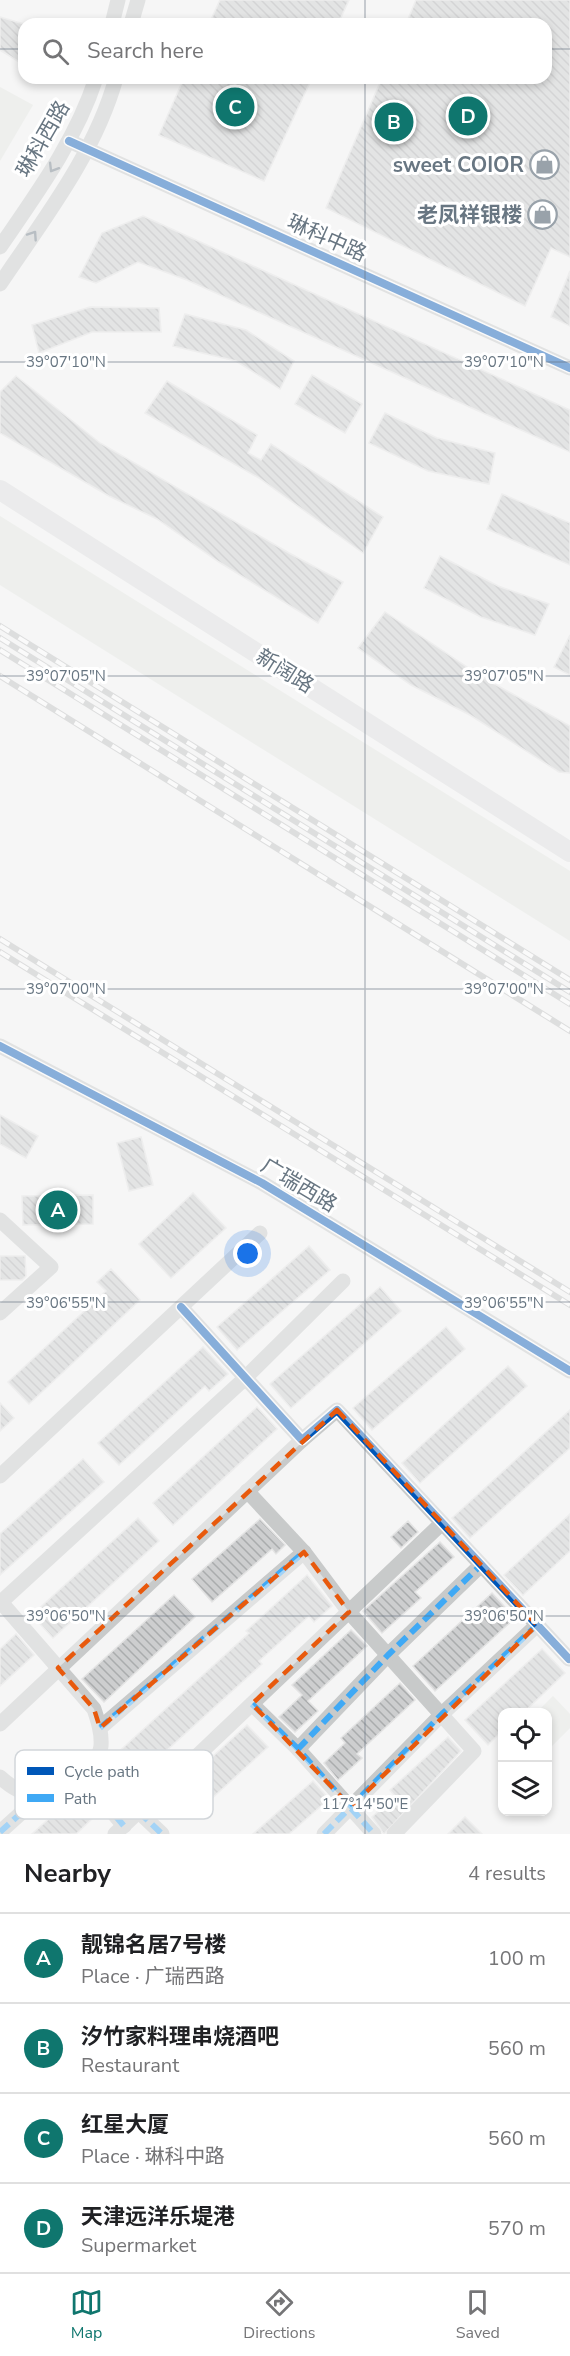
<!DOCTYPE html>
<meta charset="utf-8">
<style>
:root{--surface:#fff;--page:#f6f6f6;--text:#202124;--muted:#757577;--line:#e0e0e0;--accent:#0f766e}
body{margin:0;font-family:"Nunito Sans","Noto Sans SC",sans-serif;background:var(--page);color:var(--text)}
.controls{position:absolute;right:18px;bottom:18px;display:grid;overflow:hidden;border-radius:12px;box-shadow:0 3px 9px #0003}
.controls button{width:54px;height:54px;display:grid;place-items:center;padding:0;border:0;border-bottom:2px solid var(--line);background:var(--surface);color:var(--text);font:30px sans-serif}
.you{position:absolute;left:248px;top:1254px;width:21px;height:21px;margin:-15px;border:4px solid #fff;border-radius:50%;background:#1a73e8;box-shadow:0 0 0 9px #1a73e833}
.badge{display:grid;place-items:center;width:39px;height:39px;border-radius:50%;background:var(--accent);color:#fff;font-size:20px;font-weight:700}
.pin{position:absolute;translate:-50% -50%;border:3px solid #fff;box-shadow:0 2px 6px #0006}
.list{margin:0;padding:0;list-style:none}
h2{display:flex;justify-content:space-between;align-items:center;height:78px;margin:0;padding:0 24px;font-size:26px}
h2 small{font-size:20px;font-weight:400;color:var(--muted)}
.list li{display:grid;grid-template-columns:39px 1fr auto;gap:18px;align-items:center;box-sizing:border-box;height:90px;padding:0 24px;border-top:2px solid var(--line)}
.list b{display:block;font-size:22px;white-space:nowrap}
.list p{margin:0;font-size:20px;white-space:nowrap;color:var(--muted)}
.list em{font-size:20px;font-style:normal;color:var(--muted)}
.icon{flex:none;width:33px;height:33px;fill:none;stroke:currentColor;stroke-width:2;stroke-linecap:round;stroke-linejoin:round}
.map{position:relative;flex:none;width:570px;height:1834px;overflow:hidden}
.search{position:absolute;background:var(--surface);box-shadow:0 3px 9px #0003;left:18px;right:18px;top:18px;height:66px;display:flex;align-items:center;gap:15px;box-sizing:border-box;padding:0 21px;border-radius:18px;color:var(--muted);font-size:22px}
.sheet{height:438px;background:var(--surface)}
nav{display:flex;justify-content:space-around;align-items:center;box-sizing:border-box;height:84px;border-top:2px solid var(--line);background:var(--surface);font-size:16px;color:var(--muted)}
nav a{display:grid;justify-items:center;gap:3px}
nav .on{color:var(--accent)}
.map>svg:first-child{display:block}
.green{fill:#e4e7e2}
.building{fill:url(#building-back-hatch);stroke:#e4e4e4;stroke-width:1.5}
.lines{fill:none;stroke-linecap:round;stroke-linejoin:round}
.minor{stroke:#c8caca;stroke-width:15}
.major{stroke:#dddedf;stroke-width:20}
.rail-casing{stroke:#bfc0c1;stroke-width:6}
.rail{stroke:#fff;stroke-width:4;stroke-dasharray:11;stroke-linecap:butt}
.quiet{stroke:#3fa9f5;stroke-width:6;stroke-dasharray:12 6;stroke-linecap:butt}
.cycleway-casing{stroke:#fff;stroke-width:11}
.cycleway{stroke:#0057b8;stroke-width:8}
.oneway{stroke:#6d7a86}
.marked{fill:none;stroke:#e8590c;stroke-width:4.5;stroke-dasharray:12 8;stroke-linejoin:round}
.ticks{fill:none;stroke:#687682;stroke-width:1.5;stroke-opacity:0.45}
.labels{text-anchor:middle;stroke-width:6;stroke-linejoin:round;paint-order:stroke}
.street-label{font-size:21px;fill:#687682;stroke:#fff}
.poi-label{font-size:21px;font-weight:bold;fill:#687682;stroke:#fff;text-anchor:end}
.key{fill:#fff;stroke:#d2d6da;stroke-width:1.5}
.key-label{font-size:16px;fill:#687682}
.ticks-label{font-size:15px;text-anchor:middle;fill:#687682;stroke:#fff;stroke-width:6;stroke-linejoin:round;paint-order:stroke}
</style>
<div class="map">
<svg width="570" height="1834" viewBox="0 0 570 1834">
<defs>
<pattern id="building-back-hatch" width="6" height="6" patternUnits="userSpaceOnUse" patternTransform="scale(1.5)"><rect width="6" height="6" fill="#cdcecf"/><path d="M-1 5l2 2M0 0l6 6M5-1l2 2" fill="none" stroke="#aaacad"/></pattern>
</defs>
<rect width="100%" height="100%" fill="#f5f5f5"/>
<g class="green">
<path d="M0 87 33 105 0 161Z"/>
<path d="M0 516 570 871V941L0 585Z"/>
<path d="M553 1696 570 1714V1728L548 1750V1712H537Z"/>
</g>
<g class="building">
<path d="M220 0H349L338 24H209Z"/>
<path d="M416 0H570V257L551 248 525 306 326 208 382 78H546V24H406Z"/>
<path d="M0 17 24 24V65L0 50Z"/>
<path d="M184 78H312L264 181 159 135Z"/>
<path d="M143 216 570 410V452L187 280 138 262 96 283 79 277 102 233Z"/>
<path d="M570 271V326L551 317Z"/>
<path d="M90 307 159 308 161 332H92L39 353 32 325Z"/>
<path d="M185 314 246 330 294 361 280 389 236 361 173 346Z"/>
<path d="M312 375 362 404 345 433 295 404Z"/>
<path d="M16 376 100 443 289 553 343 582 318 623 219 562 157 519 109 496 0 433V392Z"/>
<path d="M167 381 257 435 248 453 261 460 271 444 383 517 363 553 259 478 145 413Z"/>
<path d="M385 413 437 438 495 453 489 484 428 471 369 443Z"/>
<path d="M502 494 570 523V565L487 529Z"/>
<path d="M440 556 498 586 549 604 535 635 481 617 424 588Z"/>
<path d="M385 612 482 677 570 726V773L559 772 470 715 411 685 358 648Z"/>
<path d="M570 635V675L554 667Z"/>
<path d="M0 1115 38 1136 26 1158 0 1144Z"/>
<path d="M141 1137 153 1185 129 1191 117 1143Z"/>
<path d="M193 1193 226 1228 171 1278 139 1244Z"/>
<path d="M93 1195V1224L23 1225 22 1196Z"/>
<path d="M309 1246 330 1270 237 1350 217 1327Z"/>
<path d="M0 1256H25L26 1276 22 1280H0Z"/>
<path d="M111 1269 140 1300 29 1404 8 1382 106 1291 97 1282Z"/>
<path d="M380 1287 401 1311 291 1408 270 1384Z"/>
<path d="M446 1327 465 1349 372 1430 353 1408Z"/>
<path d="M203 1347 228 1374 209 1391 205 1386 119 1465 98 1443Z"/>
<path d="M508 1366 527 1386 420 1483 402 1463Z"/>
<path d="M0 1403 14 1418 0 1431Z"/>
<path d="M257 1407 277 1429 173 1525 153 1503Z"/>
<path d="M570 1410V1448L470 1538 452 1518Z"/>
<path d="M83 1459 104 1482 0 1575V1534Z"/>
<path d="M570 1514V1551L523 1595 504 1575Z"/>
<path d="M138 1518 159 1541 53 1638 32 1615Z"/>
<path d="M260 1519 285 1545 276 1554 272 1549 212 1602 192 1579Z"/>
<path d="M408 1521 418 1532 401 1548 391 1537Z"/>
<path d="M440 1542 454 1557 415 1592 421 1598 382 1633 363 1611Z"/>
<path d="M307 1575 332 1606 314 1622 309 1616 259 1661 262 1664 124 1789 103 1766 249 1633 246 1631Z"/>
<path d="M492 1593 515 1618 435 1691 413 1666Z"/>
<path d="M174 1595 195 1617 104 1702 82 1679Z"/>
<path d="M351 1630 367 1646 308 1701 318 1711 295 1732 279 1717 302 1695 292 1685Z"/>
<path d="M16 1634 34 1655 0 1686V1649Z"/>
<path d="M542 1649 565 1673 523 1713H502V1731L488 1745 465 1720Z"/>
<path d="M400 1683 415 1700 357 1754 362 1758 338 1780 324 1763 345 1743 341 1738Z"/>
<path d="M247 1725 268 1747 196 1813 175 1791Z"/>
<path d="M448 1737 461 1751 384 1834 372 1817 395 1796 390 1790Z"/>
<path d="M313 1781 329 1799 289 1834H253Z"/>
<path d="M76 1794 96 1815 76 1834H32Z"/>
<path d="M465 1817 482 1834H448Z"/>
</g>
<g class="lines">
<g class="minor">
<path d="M112 24 118 0"/>
<path d="M131 24 138 0"/>
<path d="M69 141 570 368"/>
<path d="M0 247C37 193 76 140 96 78"/>
<path d="M0 284C43 220 95 154 116 78"/>
<path d="M0 1046 262 1183 570 1371"/>
<path d="M0 1220 51 1267 0 1313"/>
<path d="M181 1307 302 1440 337 1410 569 1659"/>
<path d="M0 1476 260 1233"/>
<path d="M247 1491 304 1552 349 1612 474 1751 394 1834"/>
<path d="M0 1601 94 1709C98 1721 102 1733 101 1746 98 1770 65 1791 42 1794 26 1797 11 1787 0 1777"/>
<path d="M0 1603 241 1382 343 1281"/>
<path d="M252 1704 298 1749 374 1834"/>
<path d="M0 1724 302 1440"/>
<path d="M100 1728 304 1552"/>
<path d="M298 1749 388 1655 481 1565"/>
<path d="M81 1775 124 1826"/>
<path d="M139 1812 162 1834"/>
<path d="M0 1832 41 1795"/>
<path d="M115 1834 442 1523"/>
<path d="M324 1834 442 1714 537 1625"/>
</g>
<path class="major" d="M0 490 570 852"/>
<defs>
<g id="rail">
<path d="M0 626 570 980"/>
<path d="M0 638 570 992"/>
<path d="M0 650 570 1004"/>
<path d="M0 676 570 1031"/>
<path d="M0 939 570 1292"/>
<path d="M0 952 570 1305"/>
</g>
</defs>
<use href="#rail" class="rail-casing"/>
<use href="#rail" class="rail"/>
<g class="quiet">
<path d="M252 1704 298 1749 374 1834"/>
<path d="M100 1728 304 1552"/>
<path d="M298 1749 388 1655 481 1565"/>
<path d="M81 1775 124 1826"/>
<path d="M139 1812 162 1834"/>
<path d="M0 1832 41 1795"/>
<path d="M324 1834 442 1714 537 1625"/>
</g>
<defs>
<g id="cycleway">
<path d="M69 141 570 368"/>
<path d="M0 1046 262 1183 570 1371"/>
<path d="M181 1307 302 1440 337 1410 569 1659"/>
</g>
</defs>
<use href="#cycleway" class="cycleway-casing"/>
<use href="#cycleway" class="cycleway"/>
</g>
<defs><path id="oneway-chevron" d="M-2-3.5L2.5 0L-2 3.5" fill="none" stroke-width="1.6" stroke-linecap="round" stroke-linejoin="round" transform="scale(1.5)"/></defs>
<g class="oneway">
<use href="#oneway-chevron" transform="translate(53 168) rotate(121)"/>
<use href="#oneway-chevron" transform="translate(33 235) rotate(-56)"/>
</g>
<path d="M0 0H570V1834H0ZM337 1410 537 1625 351 1807 252 1704 349 1612 304 1552 100 1728 94 1709 58 1668Z" fill="#f5f5f5" fill-opacity=".55" fill-rule="evenodd"/>
<path class="marked" d="M337 1410 537 1625 351 1807 252 1704 349 1612 304 1552 100 1728 94 1709 58 1668Z"/>
<path class="ticks" d="M365 0V24M0 49H24M546 49H570M365 78V1834M0 362H570M0 676H570M0 989H570M0 1302H570M0 1616H570"/>
<defs>
<symbol id="shop-ring" viewBox="-11 -11 22 22"><circle r="9.5" fill="#fff" stroke="#99a2aa" stroke-width="1.5"/><path d="M-5-2.5h2.3a2.7 3.5 0 0 1 5.4 0H5L5.5 6h-11ZM-1.5-2.5h3a1.5 2.3 0 0 0-3 0Z" fill="#99a2aa"/></symbol>
</defs>
<g fill-rule="evenodd">
<use href="#shop-ring" x="528" y="148" width="33" height="33"/>
<use href="#shop-ring" x="526" y="198" width="33" height="33"/>
</g>
<g class="labels">
<g class="street-label">
<text transform="translate(43 139) rotate(-60)" y="7">琳科西路</text>
<text transform="translate(327 238) rotate(24)" y="7">琳科中路</text>
<text transform="translate(285 671) rotate(32)" y="7">新阔路</text>
<text transform="translate(299 1185) rotate(31)" y="7">广瑞西路</text>
</g>
<g class="poi-label">
<text x="524" y="172">sweet COIOR</text>
<text x="522" y="222">老凤祥银楼</text>
</g>
</g>
<rect x="15" y="1750" width="198" height="69" rx="9" class="key"/>
<rect x="27" y="1767" width="27" height="8" fill="#0057b8"/>
<rect x="27" y="1794" width="27" height="8" fill="#3fa9f5"/>
<g class="key-label">
<text x="64" y="1777">Cycle path</text>
<text x="64" y="1804">Path</text>
</g>
<g class="ticks-label">
<text x="66" y="367">39°07'10"N</text>
<text x="504" y="367">39°07'10"N</text>
<text x="66" y="681">39°07'05"N</text>
<text x="504" y="681">39°07'05"N</text>
<text x="66" y="994">39°07'00"N</text>
<text x="504" y="994">39°07'00"N</text>
<text x="66" y="1308">39°06'55"N</text>
<text x="504" y="1308">39°06'55"N</text>
<text x="66" y="1621">39°06'50"N</text>
<text x="504" y="1621">39°06'50"N</text>
<text x="365" y="1809">117°14'50"E</text>
</g>
</svg>
<div class="controls">
<button><svg class="icon" aria-label="locate" viewBox="0 0 24 24"><circle cx="12" cy="12" r="6"/><path d="M12 2v4M12 18v4M2 12h4M18 12h4"/></svg></button>
<button><svg class="icon" aria-label="layers" viewBox="0 0 24 24"><path d="M12 4l9 5-9 5-9-5zM3 14l9 5 9-5"/></svg></button>
</div>
<div class="you"></div>
<div class="pin badge" style="left:58px;top:1210px">A</div>
<div class="pin badge" style="left:394px;top:122px">B</div>
<div class="pin badge" style="left:235px;top:107px">C</div>
<div class="pin badge" style="left:468px;top:116px">D</div>
<div class="search"><svg class="icon" aria-label="search" viewBox="0 0 24 24"><circle cx="10" cy="10" r="6"/><path d="M15 15l6 6"/></svg>Search here</div>
</div>
<section class="sheet">
<h2>Nearby<small>4 results</small></h2>
<ul class="list">
<li><span class="badge">A</span><div><b>靓锦名居7号楼</b><p>Place · 广瑞西路</p></div><em>100 m</em></li>
<li><span class="badge">B</span><div><b>汐竹家料理串烧酒吧</b><p>Restaurant</p></div><em>560 m</em></li>
<li><span class="badge">C</span><div><b>红星大厦</b><p>Place · 琳科中路</p></div><em>560 m</em></li>
<li><span class="badge">D</span><div><b>天津远洋乐堤港</b><p>Supermarket</p></div><em>570 m</em></li>
</ul>
</section>
<nav>
<a class="on"><svg class="icon" aria-label="map" viewBox="0 0 24 24"><path d="M3 6l6-2 6 2 6-2v14l-6 2-6-2-6 2zM9 4v14M15 6v14"/></svg>Map</a>
<a><svg class="icon" aria-label="directions" viewBox="0 0 24 24"><path d="M12 3l9 9-9 9-9-9zM9 14v-3h6M13 9l2 2-2 2"/></svg>Directions</a>
<a><svg class="icon" aria-label="saved" viewBox="0 0 24 24"><path d="M7 4h10v16l-5-4-5 4z"/></svg>Saved</a>
</nav>
